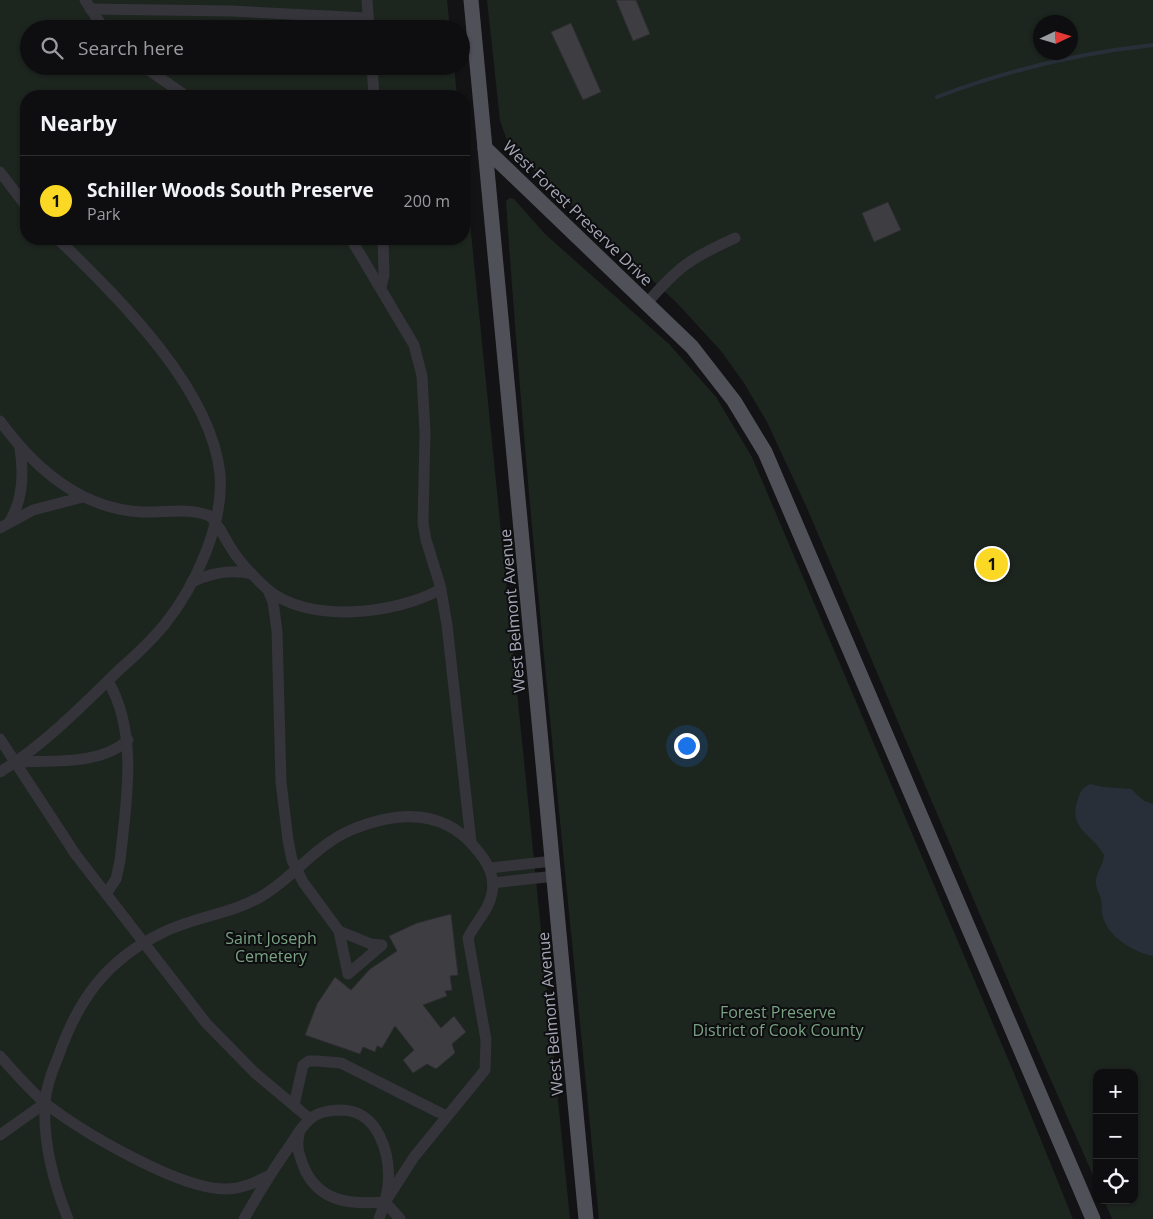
<!DOCTYPE html>
<meta charset="utf-8">
<style>
:root{--surface:#0e0e10;--page:#1c1c1e;--text:#f1f3f6;--muted:#9b9c9f;--line:#2e2e30;--accent:#fbd824}
body{margin:0;font-family:"Open Sans",sans-serif;background:var(--page);color:var(--text)}
.controls{position:absolute;right:15px;bottom:15px;display:grid;overflow:hidden;border-radius:10px;box-shadow:0 1px 4px #0004}
.controls button{width:45px;height:45px;display:grid;place-items:center;padding:0;border:0;border-bottom:1px solid var(--line);background:var(--surface);color:var(--text);font:25px sans-serif}
.compass{position:absolute;left:1033px;top:15px;width:45px;height:45px;border-radius:50%;background:var(--surface);box-shadow:0 1px 4px #0004;rotate:86deg}
.you{position:absolute;left:686px;top:745px;width:18px;height:18px;margin:-12px;border:4px solid #fff;border-radius:50%;background:#1a73e8;box-shadow:0 0 0 8px #1a73e833}
.badge{display:grid;place-items:center;width:32px;height:32px;border-radius:50%;background:var(--accent);color:#111;font-size:16px;font-weight:700}
.pin{position:absolute;translate:-50% -50%;border:2px solid #fff;box-shadow:0 1px 5px #0006}
.list{margin:0;padding:0;list-style:none}
h2{display:flex;justify-content:space-between;align-items:center;height:65px;margin:0;padding:0 20px;font-size:21px}
h2 small{font-size:16px;font-weight:400;color:var(--muted)}
.list li{display:grid;grid-template-columns:32px 1fr auto;gap:15px;align-items:center;box-sizing:border-box;height:90px;padding:0 20px;border-top:1px solid var(--line)}
.list b{display:block;font-size:19px;white-space:nowrap}
.list p{margin:0;font-size:16px;white-space:nowrap;color:var(--muted)}
.list em{font-size:16px;font-style:normal;color:var(--muted)}
.icon{flex:none;width:28px;height:28px;fill:none;stroke:currentColor;stroke-width:2;stroke-linecap:round;stroke-linejoin:round}
.map{position:relative;flex:none;width:1153px;height:1219px;overflow:hidden}
.search{position:absolute;background:var(--surface);box-shadow:0 1px 4px #0004;left:20px;top:20px;width:450px;height:55px;display:flex;align-items:center;gap:12px;box-sizing:border-box;padding:0 18px;border-radius:28px;color:var(--muted);font-size:19px}
.panel{position:absolute;background:var(--surface);box-shadow:0 1px 4px #0004;left:20px;top:90px;width:450px;height:155px;border-radius:20px}
.map>svg:first-child{display:block}
.green{fill:#1d251f;fill-rule:evenodd}
.water{fill:#292f39}
.lines{fill:none;stroke-linecap:round;stroke-linejoin:round}
.stream{stroke:#292f39;stroke-width:4}
.building{fill:#3d3d42;stroke:#2d2d31}
.minor{stroke:#34343a;stroke-width:11}
.major{stroke:#505059;stroke-width:15}
.labels{text-anchor:middle;stroke-width:4;stroke-linejoin:round;paint-order:stroke}
.street-label{font-size:16px;fill:#a4a6b6;stroke:#0e0e10}
.park-label{font-size:16px;fill:#79a283;stroke:#0e0e10}
</style>
<div class="map">
<svg width="1153" height="1219" viewBox="0 0 1153 1219">
<rect width="100%" height="100%" fill="#131315"/>
<g class="green">
<path d="M0 0H447L450 29H29V66H454L457 96H26V239H464V163L570 1219H0Z"/>
<path d="M487 0H1153V1219H1112L1104 1200H1134V1073H1097V1184L1035 1044 807 508 767 422 744 383 721 351 676 302 527 164 508 143 500 121ZM1040 22H1070V52H1040Z"/>
<path d="M510 198 514 199 545 234 669 344 716 397 752 457 1014 1073 1073 1219H599C567 880 529 541 506 201Z"/>
</g>
<path class="water" d="M1090 784 1103 787 1131 789 1144 801 1153 804V956C1134 952 1109 938 1103 917 1101 911 1102 905 1101 898 1099 892 1095 887 1096 880 1097 871 1104 864 1104 855 1093 834 1067 829 1078 799 1080 792 1083 787 1090 784Z"/>
<g class="lines">
<path class="stream" d="M937 97C1005 71 1080 53 1153 45"/>
</g>
<g class="building">
<path d="M616 0H636L650 34 633 41Z"/>
<path d="M571 23 601 92 583 100 551 32Z"/>
<path d="M888 202 901 230 874 242 862 213Z"/>
<path d="M451 914 458 975 450 976 452 990 445 991 447 996 423 1005 441 1028 454 1016 466 1032 452 1044 455 1053 436 1069 427 1064 413 1073 403 1060 414 1050 395 1026 382 1048 377 1046 375 1052 363 1047 360 1054 305 1035 317 1004 335 977 351 990 370 969 397 951 389 936 417 923Z"/>
</g>
<g class="lines">
<g class="minor">
<path d="M85 0 104 29"/>
<path d="M367 0 369 29"/>
<path d="M90 9 231 11 368 18"/>
<path d="M143 66 186 96"/>
<path d="M372 66 374 96"/>
<path d="M0 172 26 206"/>
<path d="M351 239 414 345 422 376 425 432 423 523 426 540 440 585 447 625 471 842"/>
<path d="M381 287 384 275 383 239"/>
<path d="M647 303C679 266 691 258 735 238"/>
<path d="M0 421C35 469 81 509 142 512 164 513 189 507 210 516 219 525 224 537 231 548 240 563 253 576 266 588 307 625 397 614 441 589"/>
<path d="M10 521C23 499 24 474 20 449"/>
<path d="M0 528 33 510 83 497"/>
<path d="M192 582C211 573 231 569 252 574"/>
<path d="M268 590 273 602 277 631 281 782 288 840 292 860 303 882 339 931 348 974 382 945 371 944 339 931"/>
<path d="M0 739 76 855 206 1023 255 1073 310 1119"/>
<path d="M15 762C52 760 99 766 128 740"/>
<path d="M0 772C44 745 83 705 120 669 136 655 152 640 165 624 196 585 224 523 220 474 211 387 117 297 58 239"/>
<path d="M490 868 553 861"/>
<path d="M493 883 555 876"/>
<path d="M106 894 116 879 120 861C126 803 139 734 108 681"/>
<path d="M0 1056C14 1072 29 1089 45 1103 82 1132 179 1189 225 1189 241 1189 254 1183 268 1176"/>
<path d="M294 1105 303 1065 309 1061H317L341 1063 446 1116"/>
<path d="M0 1135 45 1103"/>
<path d="M299 1135C296 1147 299 1154 303 1165 317 1202 350 1205 385 1202"/>
<path d="M385 1202 400 1219"/>
<path d="M68 1219C54 1184 43 1141 45 1103 46 1087 52 1071 58 1057 78 1000 106 960 162 933 193 917 232 914 262 896 294 877 316 845 351 830 397 811 444 808 477 850 488 863 495 876 492 893 489 911 475 922 468 938L486 1040 485 1070 414 1157 385 1202"/>
<path d="M244 1219C258 1194 272 1171 289 1147 295 1138 301 1127 309 1120 317 1112 331 1110 342 1110 379 1111 391 1155 388 1186 387 1197 383 1208 379 1219"/>
</g>
<g class="major">
<path d="M471 0 586 1219"/>
<path d="M485 148 692 347 734 401 765 452 1093 1219"/>
</g>
</g>
<g class="labels">
<g class="street-label">
<text transform="translate(578 213) rotate(44)" y="6">West Forest Preserve Drive</text>
<text transform="translate(512 611) rotate(-95)" y="6">West Belmont Avenue</text>
<text transform="translate(550 1014) rotate(-95)" y="6">West Belmont Avenue</text>
</g>
<g class="park-label">
<text x="271" y="944">Saint Joseph<tspan x="271" dy="18">Cemetery</tspan></text>
<text x="778" y="1018">Forest Preserve<tspan x="778" dy="18">District of Cook County</tspan></text>
</g>
</g>
</svg>
<div class="controls">
<button>+</button>
<button>−</button>
<button><svg class="icon" aria-label="locate" viewBox="0 0 24 24"><circle cx="12" cy="12" r="6"/><path d="M12 2v4M12 18v4M2 12h4M18 12h4"/></svg></button>
</div>
<svg class="compass" viewBox="-18 -18 36 36"><path d="M0-13l5 13h-10z" fill="#e53935"/><path d="M0 13l5-13h-10z" fill="#9b9c9f"/></svg>
<div class="you"></div>
<div class="pin badge" style="left:992px;top:564px">1</div>
<div class="search"><svg class="icon" aria-label="search" viewBox="0 0 24 24"><circle cx="10" cy="10" r="6"/><path d="M15 15l6 6"/></svg>Search here</div>
<section class="panel">
<h2>Nearby<small></small></h2>
<ul class="list">
<li><span class="badge">1</span><div><b>Schiller Woods South Preserve</b><p>Park</p></div><em>200 m</em></li>
</ul>
</section>
</div>
